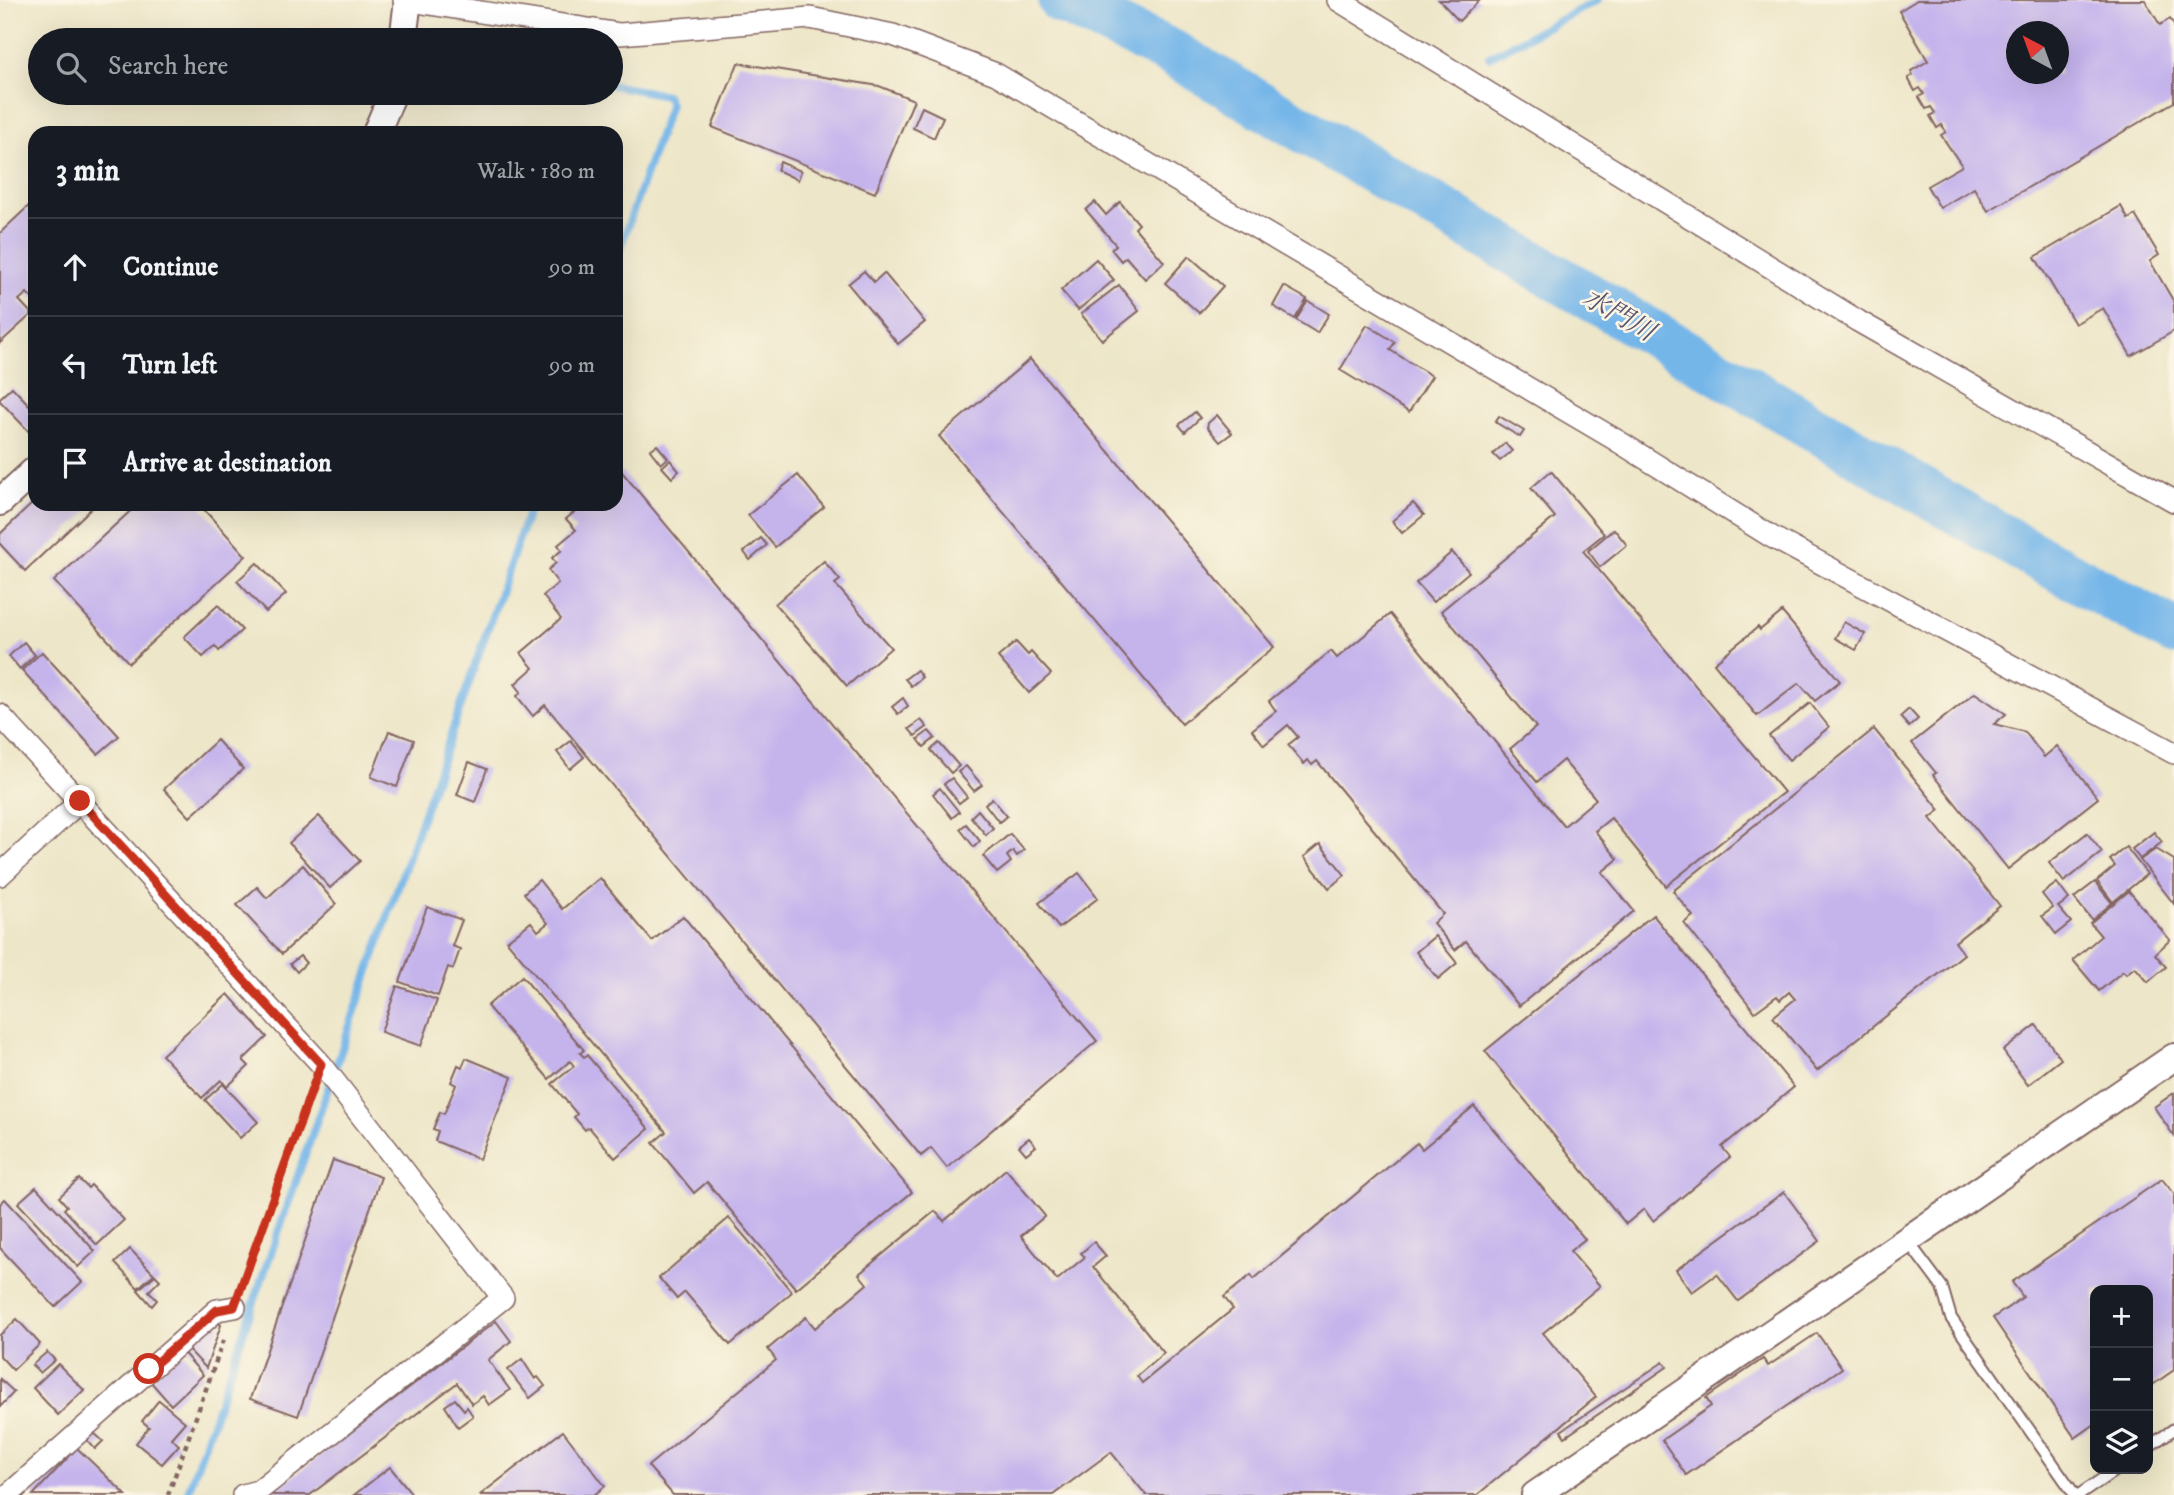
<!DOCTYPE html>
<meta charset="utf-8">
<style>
:root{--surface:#171b24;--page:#20242c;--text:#f1f3f6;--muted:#9ea1a6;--line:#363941}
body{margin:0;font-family:"IM FELL DW Pica","Noto Serif JP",serif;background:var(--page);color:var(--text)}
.controls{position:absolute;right:21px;bottom:21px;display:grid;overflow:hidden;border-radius:14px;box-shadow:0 7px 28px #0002}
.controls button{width:63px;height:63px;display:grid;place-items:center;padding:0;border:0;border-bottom:2px solid var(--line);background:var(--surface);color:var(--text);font:35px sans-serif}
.compass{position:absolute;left:2006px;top:21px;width:63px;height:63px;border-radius:50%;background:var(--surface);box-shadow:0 7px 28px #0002;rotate:319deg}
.stop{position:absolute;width:21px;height:21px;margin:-16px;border:5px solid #c8321e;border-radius:50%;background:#fff}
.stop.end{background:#c8321e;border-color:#fff;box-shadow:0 2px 7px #0008}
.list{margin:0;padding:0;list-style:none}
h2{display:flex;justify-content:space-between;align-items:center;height:91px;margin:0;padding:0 28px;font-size:30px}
h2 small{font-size:23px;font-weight:400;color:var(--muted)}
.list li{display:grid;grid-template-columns:46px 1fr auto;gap:21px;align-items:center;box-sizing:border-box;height:98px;padding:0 28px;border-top:2px solid var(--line)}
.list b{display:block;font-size:26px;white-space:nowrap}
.list em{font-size:23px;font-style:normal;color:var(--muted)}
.icon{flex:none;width:38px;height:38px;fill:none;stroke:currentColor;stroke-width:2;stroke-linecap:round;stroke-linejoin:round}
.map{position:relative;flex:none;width:2174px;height:1495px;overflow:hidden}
.search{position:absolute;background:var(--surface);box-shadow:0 7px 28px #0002;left:28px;top:28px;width:595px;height:77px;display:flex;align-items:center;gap:18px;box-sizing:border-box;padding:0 24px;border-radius:38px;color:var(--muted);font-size:26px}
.panel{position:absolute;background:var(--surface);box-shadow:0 7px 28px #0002;left:28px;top:126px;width:595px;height:385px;border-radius:21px}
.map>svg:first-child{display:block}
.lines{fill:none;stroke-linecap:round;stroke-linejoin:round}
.stream{stroke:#74b6e9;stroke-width:8}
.river{stroke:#74b6e9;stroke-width:47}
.building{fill:#c5b4ec;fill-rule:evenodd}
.service-casing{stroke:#836562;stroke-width:14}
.minor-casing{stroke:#836562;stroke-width:24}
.tertiary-casing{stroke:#836562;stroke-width:30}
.path{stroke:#836562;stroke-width:4.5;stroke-dasharray:5 5;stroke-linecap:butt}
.service{stroke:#fff;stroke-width:10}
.minor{stroke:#fff;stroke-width:21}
.tertiary{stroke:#fff;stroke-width:26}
.route{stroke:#c8321e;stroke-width:9}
.labels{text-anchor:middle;stroke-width:5;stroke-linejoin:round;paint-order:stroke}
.water-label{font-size:26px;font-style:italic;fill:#59546e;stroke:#fcf5e5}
</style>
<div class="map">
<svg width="2174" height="1495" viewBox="0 0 2174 1495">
<rect width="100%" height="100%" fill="#fcf5e5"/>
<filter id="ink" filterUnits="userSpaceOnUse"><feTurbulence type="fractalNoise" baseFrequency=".0143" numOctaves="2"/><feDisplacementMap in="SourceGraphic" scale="14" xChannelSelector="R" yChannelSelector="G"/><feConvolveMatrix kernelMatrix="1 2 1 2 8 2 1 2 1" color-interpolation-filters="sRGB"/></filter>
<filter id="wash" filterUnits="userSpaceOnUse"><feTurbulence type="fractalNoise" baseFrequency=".00686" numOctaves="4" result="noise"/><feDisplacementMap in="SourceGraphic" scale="28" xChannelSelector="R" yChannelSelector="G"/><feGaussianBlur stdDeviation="1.57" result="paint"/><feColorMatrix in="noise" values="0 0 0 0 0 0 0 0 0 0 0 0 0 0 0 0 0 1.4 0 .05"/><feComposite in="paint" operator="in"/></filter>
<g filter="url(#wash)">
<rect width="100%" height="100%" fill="#ede6c8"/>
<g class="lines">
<g class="stream">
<path d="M1489 57 1598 0"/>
<path d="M611 85 666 95 670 104 616 260"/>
<path d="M187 1495 531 504"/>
</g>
<path class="river" d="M1061 0 1172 53 2010 542 2174 632"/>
</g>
<g id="blocks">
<g class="building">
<path d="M1439 0H1480L1459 21Z"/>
<path d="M1917 0H2145L2160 25 2170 19 2174 25V102L1988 211 1974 188 1940 208 1927 186 1962 166 1941 135 1946 132 1942 125 1937 128 1930 116 1935 113 1931 107 1926 109 1919 97 1924 94 1920 88 1915 91 1908 78 1913 75 1911 71 1928 61 1899 11ZM2016 32H2059V74H2016Z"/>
<path d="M738 63 879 86 914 100 875 193 712 127Z"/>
<path d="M922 107 943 117 934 138 913 128Z"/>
<path d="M780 162 801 171 798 180 777 170Z"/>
<path d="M35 200V301L27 293 19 300 32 314 0 343V233Z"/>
<path d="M1095 202 1106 215 1120 202 1139 224 1135 228 1164 262 1145 279 1126 257 1121 261 1111 249 1116 245 1086 210Z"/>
<path d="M2121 206 2128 219 2135 215 2159 255 2150 261 2174 302V331L2131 356 2103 308 2075 324 2035 257Z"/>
<path d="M1189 256 1223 286 1199 313 1165 283Z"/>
<path d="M1096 259 1114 280 1078 310 1061 290Z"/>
<path d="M864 271 874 282 884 273 925 322 898 344 848 284Z"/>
<path d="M1119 285 1139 311 1102 340 1081 314Z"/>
<path d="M1284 286 1307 299 1295 319 1273 306Z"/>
<path d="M1308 301 1329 314 1317 333 1296 320Z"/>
<path d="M1367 325 1395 342 1390 350 1432 376 1409 412 1340 370Z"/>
<path d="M1030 359 1274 647 1182 724 939 436Z"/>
<path d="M12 387 35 411V438L0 401V398Z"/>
<path d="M1195 412 1200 418 1185 432 1179 425Z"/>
<path d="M1217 415 1232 433 1220 442 1207 427 1208 423Z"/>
<path d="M1499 416 1524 431 1520 437 1495 422Z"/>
<path d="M1505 443 1512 451 1500 461 1493 454Z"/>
<path d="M657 445 668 458 661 464 650 450Z"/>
<path d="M670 460 679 471 672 478 662 467Z"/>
<path d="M1551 471 1604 534 1583 551 1784 792 1666 886 1611 818 1595 831 1618 859 1602 872 1634 911 1519 1006 1466 941 1455 950 1433 923 1443 914 1317 761 1312 765 1308 760 1304 764 1288 745 1298 737 1288 725 1264 745 1252 730 1276 711 1269 701 1331 651 1337 658 1390 614 1564 826 1596 799 1563 760 1537 782 1510 749 1536 727 1441 611 1555 517 1531 488Z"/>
<path d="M622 472 1097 1041 947 1168 931 1148 921 1156 545 705 533 716 517 696 521 692 515 684 533 668 521 653 561 619 543 596 558 583 548 570 556 563 552 558 562 550 558 545 576 530 566 519 584 504H616V478Z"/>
<path d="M798 475 824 507 775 547 748 515Z"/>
<path d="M35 501V504H96L25 571 0 544V534Z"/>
<path d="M1413 503 1424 515 1402 533 1392 521Z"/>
<path d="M138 504H199L246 556 129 663 54 581Z"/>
<path d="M1614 529 1627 545 1600 567 1588 551Z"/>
<path d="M761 538 767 545 750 560 744 552Z"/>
<path d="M1452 552 1469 572 1433 602 1416 583Z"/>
<path d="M824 561 840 580 835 584 891 648 847 686 775 604Z"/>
<path d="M257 563 286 594 266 612 237 581Z"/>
<path d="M218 605 242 630 219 651 215 646 203 657 184 637Z"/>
<path d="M1782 612 1840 681 1815 701 1799 683 1757 716 1714 663 1758 627 1760 630Z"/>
<path d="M1844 622 1865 634 1856 650 1835 638Z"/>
<path d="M24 642 35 655 20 669 9 656Z"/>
<path d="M1016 642 1028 655 1031 652 1051 674 1029 693 998 657Z"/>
<path d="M42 652 119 736 98 754 22 670Z"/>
<path d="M917 670 922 677 911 686 905 679Z"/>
<path d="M1975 693 2006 714 1994 724 2025 732 2044 757 2057 746 2098 798 2008 869 1933 775 1936 773 1912 743Z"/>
<path d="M903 698 908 706 898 714 892 707Z"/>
<path d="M1810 703 1829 727 1789 760 1769 736Z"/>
<path d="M1909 709 1918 719 1909 727 1900 717Z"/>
<path d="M921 720 927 727 915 736 909 729Z"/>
<path d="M1874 729 1940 810 1930 818 2000 906 1955 942 1964 954 1817 1071 1773 1017 1795 999 1789 992 1780 1000 1777 996 1755 1012 1684 923 1693 916 1673 891Z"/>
<path d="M389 731 414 740 397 787 371 777Z"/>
<path d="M929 731 935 738 924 747 918 739Z"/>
<path d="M217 740 243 769 190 817 164 789Z"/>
<path d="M571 741 584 757 570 769 557 752Z"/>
<path d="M939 743 959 766 951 773 931 750Z"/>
<path d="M469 762 487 769 475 802 457 795Z"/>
<path d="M966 766 982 785 974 791 958 772Z"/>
<path d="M952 778 967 797 959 803 944 784Z"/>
<path d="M940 788 959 812 952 818 933 794Z"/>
<path d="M992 798 1007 816 999 822 985 804Z"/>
<path d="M978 810 993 828 986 835 971 817Z"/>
<path d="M319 816 360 861 330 888 289 843Z"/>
<path d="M966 824 980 841 974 847 960 829Z"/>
<path d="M2154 832 2162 842 2140 859 2132 849Z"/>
<path d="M2087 833 2102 852 2064 882 2049 863Z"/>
<path d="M1010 834 1024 850 1017 856 1013 851 1007 856 1011 862 997 873 983 856Z"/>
<path d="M1320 844 1345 875 1329 888 1304 857Z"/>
<path d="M2126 847 2147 874 2113 902 2097 881 2115 866 2110 860Z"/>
<path d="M2156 849 2174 860V904L2140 860Z"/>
<path d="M303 865 336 904 282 954 237 905 257 887 267 898Z"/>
<path d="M1079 873 1098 898 1059 928 1039 903Z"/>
<path d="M600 878 652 941 683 916 912 1192 796 1289 707 1182 694 1193 653 1143 666 1132 507 941 531 922 538 931 548 923 524 893 539 880 562 909Z"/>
<path d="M2095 882 2112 903 2092 920 2074 898Z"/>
<path d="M2057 883 2069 899 2058 907 2071 922 2056 934 2042 916 2053 908 2042 894Z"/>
<path d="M2129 891 2170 940 2155 954 2166 967 2148 982 2135 967 2126 974 2123 971 2099 991 2073 960 2101 936 2090 923Z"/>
<path d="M427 907 462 920 452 946 460 949 453 969 448 967 438 996 400 982Z"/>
<path d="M1653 915 1794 1087 1722 1147 1730 1157 1653 1221 1644 1209 1626 1224 1485 1051Z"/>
<path d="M1435 936 1457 963 1438 979 1416 952Z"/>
<path d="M300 956 306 963 297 972 290 964Z"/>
<path d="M522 976 584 1050 580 1053 584 1057 587 1055 649 1129 615 1158 589 1127 585 1130 574 1117 577 1114 552 1084 574 1066 570 1061 549 1079 487 1006Z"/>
<path d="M397 986 437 1000 421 1046 381 1032Z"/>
<path d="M228 994 267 1037 243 1060 249 1066 227 1087 221 1080 202 1098 162 1055Z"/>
<path d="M2036 1025 2061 1059 2028 1085 2003 1051Z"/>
<path d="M466 1058 512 1077 479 1159 435 1141 438 1131 433 1129 440 1112 444 1114 456 1085 451 1082 458 1065 462 1067Z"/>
<path d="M223 1084 258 1122 240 1138 205 1100Z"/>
<path d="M2174 1093V1136L2154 1107Z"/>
<path d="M1474 1106 1585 1239 1570 1251 1600 1286 1543 1333 1596 1397 1477 1495H1146L1111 1452 1053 1495H673L648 1466 776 1360 768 1349 806 1317 815 1328 867 1284 859 1274 935 1211 944 1221 1006 1169 1045 1216 1021 1236 1057 1280 1085 1257 1081 1253 1094 1242 1106 1256 1093 1267 1164 1353 1137 1376 1142 1383 1233 1309 1224 1297 1251 1275 1254 1279 1417 1143 1422 1149Z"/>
<path d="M1029 1138 1036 1146 1026 1154 1019 1146Z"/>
<path d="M333 1160 381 1177 298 1416 250 1399Z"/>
<path d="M79 1179 88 1188 91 1185 124 1220 97 1245 64 1209 67 1206 59 1197Z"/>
<path d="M2162 1179 2174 1194V1370L2148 1388V1290H2095V1424L2075 1438 1993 1318 2023 1297 2012 1282Z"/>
<path d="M36 1187 95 1251 78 1267 18 1203Z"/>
<path d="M1784 1192 1820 1241 1738 1301 1717 1274 1692 1292 1676 1270Z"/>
<path d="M5 1199 82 1282 55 1307 0 1248V1204Z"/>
<path d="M729 1218 792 1292 730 1345 685 1292 677 1299 659 1278Z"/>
<path d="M130 1249 154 1274 138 1288 115 1263Z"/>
<path d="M155 1275 160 1280 149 1291 157 1300 152 1306 138 1290Z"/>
<path d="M17 1319 40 1344 13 1370 0 1356V1335Z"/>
<path d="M215 1319 221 1325 206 1368 186 1347Z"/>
<path d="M496 1321 511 1341 488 1360 510 1390 489 1405 483 1396 472 1404 457 1383 310 1495H269Z"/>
<path d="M1817 1333 1842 1368 1686 1475 1662 1440 1711 1406 1706 1398 1763 1359 1768 1366Z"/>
<path d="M182 1351 203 1375 171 1405 150 1381Z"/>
<path d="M47 1352 55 1360 40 1373 32 1365Z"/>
<path d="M522 1359 535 1379 538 1377 545 1386 530 1398 508 1370Z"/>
<path d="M1663 1362 1667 1367 1565 1437 1561 1431Z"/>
<path d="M58 1364 84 1390 58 1415 33 1388Z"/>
<path d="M0 1379 14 1392 0 1407Z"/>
<path d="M455 1399 464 1410 467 1407 473 1416 458 1427 445 1406Z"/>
<path d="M159 1400 185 1422 171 1438 179 1445 162 1464 136 1443 149 1427 142 1421Z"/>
<path d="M563 1431 605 1486 594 1495H480Z"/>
<path d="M94 1433 103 1441 95 1449 87 1440Z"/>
<path d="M77 1448 126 1495H33Z"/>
<path d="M390 1467 413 1495H354Z"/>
</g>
</g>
</g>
<g filter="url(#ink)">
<use href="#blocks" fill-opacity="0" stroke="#836562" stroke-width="2"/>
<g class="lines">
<defs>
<g id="service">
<path d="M1907 1240 1942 1287 1951 1318 2075 1495"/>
<path d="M2148 1447 2174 1429"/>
<path d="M2079 1495 2117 1469"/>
</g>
<g id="minor">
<path d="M404 0 620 34 810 18 893 35 996 74 1616 440 1772 537 2174 753"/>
<path d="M1338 0 1858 321 2174 501"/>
<path d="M0 715 321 1064 503 1298 258 1491 243 1495"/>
<path d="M0 875 80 801"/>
<path d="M8 1495 217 1310 235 1307"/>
</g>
<g id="tertiary">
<path d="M403 40 408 0"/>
<path d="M376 133 393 93"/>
<path d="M0 502 35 470"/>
<path d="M1535 1495 2174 1057"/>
</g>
</defs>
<use href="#service" class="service-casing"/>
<use href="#minor" class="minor-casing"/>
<use href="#tertiary" class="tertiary-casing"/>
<g class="path">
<path d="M242 1288 313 1088"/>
<path d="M168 1495 225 1336"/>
</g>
<use href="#service" class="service"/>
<use href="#minor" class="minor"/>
<use href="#tertiary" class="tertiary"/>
</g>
</g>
<g class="lines" filter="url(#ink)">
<path class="route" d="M80 801 321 1064 234 1307 217 1310 149 1369"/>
</g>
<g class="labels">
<g class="water-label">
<text transform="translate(1619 314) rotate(30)" y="9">水門川</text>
</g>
</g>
</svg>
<div class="controls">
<button>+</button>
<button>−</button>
<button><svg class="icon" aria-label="layers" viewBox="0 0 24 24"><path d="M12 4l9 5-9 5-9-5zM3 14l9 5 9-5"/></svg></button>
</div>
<svg class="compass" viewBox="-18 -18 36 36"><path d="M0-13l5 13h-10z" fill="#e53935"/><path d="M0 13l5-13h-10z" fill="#9ea1a6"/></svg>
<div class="stop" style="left:149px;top:1369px"></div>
<div class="stop end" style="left:80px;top:801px"></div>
<div class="search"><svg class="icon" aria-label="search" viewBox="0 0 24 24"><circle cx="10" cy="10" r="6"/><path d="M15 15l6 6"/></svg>Search here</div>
<section class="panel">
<h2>3 min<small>Walk · 180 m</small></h2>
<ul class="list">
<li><svg class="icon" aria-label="ahead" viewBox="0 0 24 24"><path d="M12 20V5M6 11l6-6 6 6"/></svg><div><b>Continue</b></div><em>90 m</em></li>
<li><svg class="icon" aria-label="left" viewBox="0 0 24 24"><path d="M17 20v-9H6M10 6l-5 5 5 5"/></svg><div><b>Turn left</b></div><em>90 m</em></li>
<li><svg class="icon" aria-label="arrive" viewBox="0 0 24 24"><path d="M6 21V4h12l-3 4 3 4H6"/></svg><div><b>Arrive at destination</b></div></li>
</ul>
</section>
</div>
